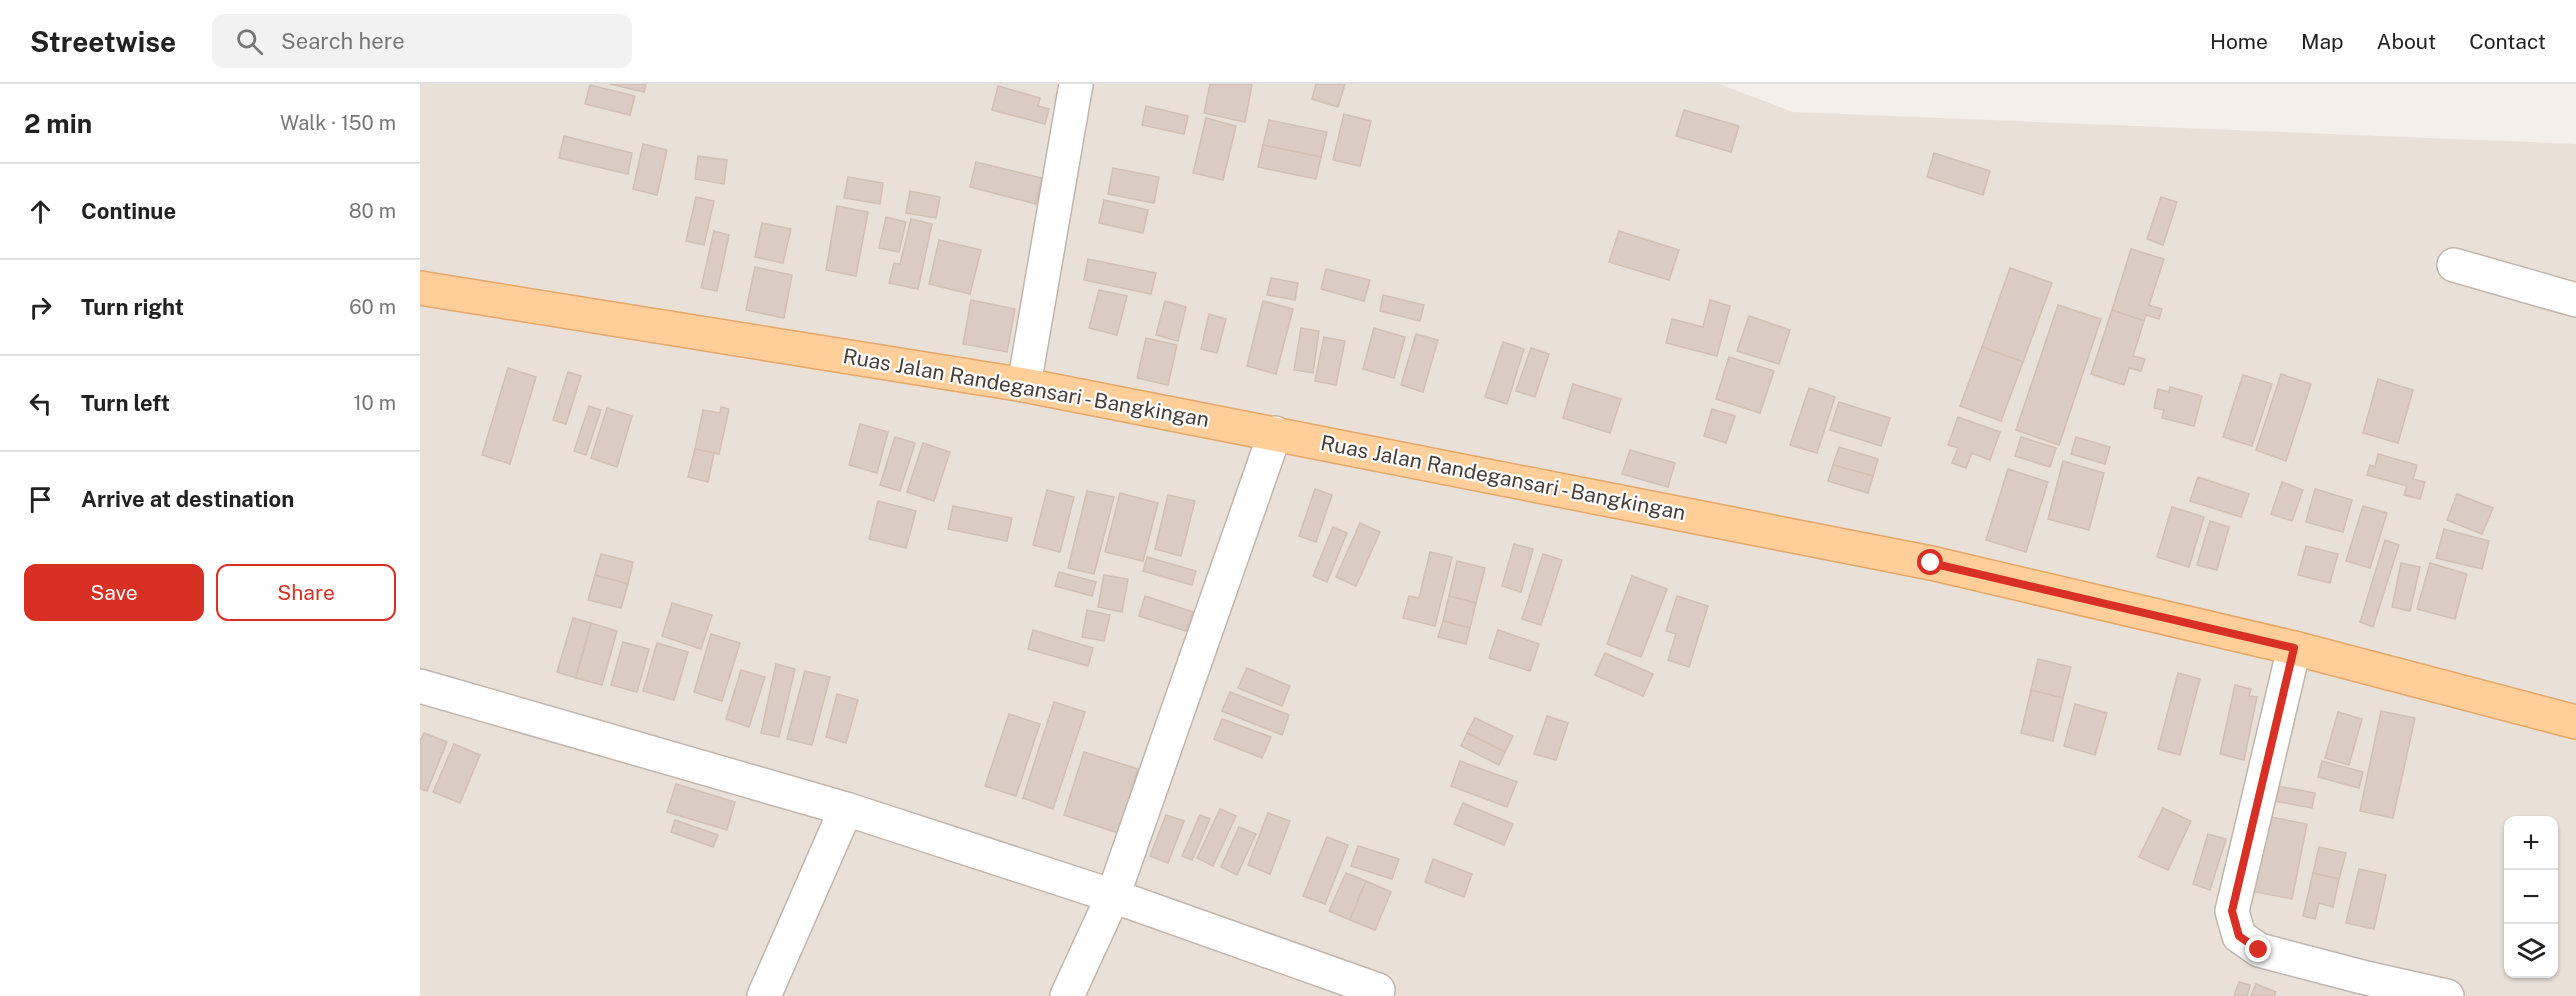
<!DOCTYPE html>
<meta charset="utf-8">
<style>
:root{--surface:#fff;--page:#f2f2f2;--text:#222;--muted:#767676;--line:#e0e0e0;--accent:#d93025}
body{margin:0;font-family:"Public Sans",sans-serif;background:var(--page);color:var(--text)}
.controls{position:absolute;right:18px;bottom:18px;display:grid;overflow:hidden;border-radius:12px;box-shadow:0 2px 4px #0004}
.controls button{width:54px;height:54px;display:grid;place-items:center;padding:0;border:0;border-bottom:2px solid var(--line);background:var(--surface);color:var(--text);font:30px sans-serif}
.stop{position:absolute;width:18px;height:18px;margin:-14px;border:4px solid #d93025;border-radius:50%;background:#fff}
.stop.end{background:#d93025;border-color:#fff;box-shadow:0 2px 6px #0008}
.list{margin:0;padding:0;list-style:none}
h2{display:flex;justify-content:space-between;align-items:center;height:78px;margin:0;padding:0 24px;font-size:26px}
h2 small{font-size:20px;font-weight:400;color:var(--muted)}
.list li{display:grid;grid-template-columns:39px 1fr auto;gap:18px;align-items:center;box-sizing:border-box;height:96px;padding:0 24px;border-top:2px solid var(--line)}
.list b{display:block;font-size:22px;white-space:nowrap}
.list em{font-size:20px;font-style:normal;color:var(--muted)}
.actions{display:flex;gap:12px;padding:18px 24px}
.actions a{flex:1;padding:14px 0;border:2px solid var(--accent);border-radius:12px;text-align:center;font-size:21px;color:var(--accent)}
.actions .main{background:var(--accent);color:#fff}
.icon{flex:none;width:33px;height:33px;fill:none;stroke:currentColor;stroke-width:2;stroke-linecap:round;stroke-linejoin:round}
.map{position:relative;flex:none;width:2156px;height:912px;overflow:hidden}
header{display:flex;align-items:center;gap:36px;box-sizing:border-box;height:84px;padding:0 30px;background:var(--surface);border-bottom:2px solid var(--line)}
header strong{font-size:28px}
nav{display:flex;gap:33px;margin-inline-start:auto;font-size:21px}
.search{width:420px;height:54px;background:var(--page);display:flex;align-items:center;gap:15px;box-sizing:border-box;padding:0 21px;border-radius:12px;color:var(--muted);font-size:22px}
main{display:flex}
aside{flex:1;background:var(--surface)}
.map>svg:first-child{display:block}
.residential{fill:#e9e0d8;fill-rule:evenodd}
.building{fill:#daccc2;stroke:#d2bfb2;stroke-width:1.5}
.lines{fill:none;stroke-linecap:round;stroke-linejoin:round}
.minor-casing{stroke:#c1b5ac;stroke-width:36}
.major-casing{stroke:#e6a767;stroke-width:36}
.minor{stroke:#fff;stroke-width:33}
.major{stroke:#ffce99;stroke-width:33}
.route{stroke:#d93025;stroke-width:8}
.labels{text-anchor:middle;stroke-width:4.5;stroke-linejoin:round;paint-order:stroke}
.street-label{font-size:21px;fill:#493f38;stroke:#fff}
</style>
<header>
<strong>Streetwise</strong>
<div class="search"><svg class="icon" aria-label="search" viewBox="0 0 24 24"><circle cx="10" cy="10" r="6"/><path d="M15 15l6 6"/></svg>Search here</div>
<nav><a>Home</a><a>Map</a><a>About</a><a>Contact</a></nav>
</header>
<main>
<aside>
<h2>2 min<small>Walk · 150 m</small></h2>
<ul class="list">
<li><svg class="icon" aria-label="ahead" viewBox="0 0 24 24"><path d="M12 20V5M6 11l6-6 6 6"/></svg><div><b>Continue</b></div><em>80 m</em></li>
<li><svg class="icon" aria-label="right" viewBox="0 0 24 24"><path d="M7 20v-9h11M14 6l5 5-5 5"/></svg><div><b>Turn right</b></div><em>60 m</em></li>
<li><svg class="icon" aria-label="left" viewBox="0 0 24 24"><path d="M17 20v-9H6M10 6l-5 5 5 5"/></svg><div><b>Turn left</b></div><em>10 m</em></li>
<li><svg class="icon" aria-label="arrive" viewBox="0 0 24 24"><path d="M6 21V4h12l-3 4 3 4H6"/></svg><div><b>Arrive at destination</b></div></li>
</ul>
<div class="actions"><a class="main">Save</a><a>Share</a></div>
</aside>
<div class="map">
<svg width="2156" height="912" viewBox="0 0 2156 912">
<rect width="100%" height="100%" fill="#f5efea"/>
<path class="residential" d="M0 0H1299L1373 28 2156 60V912H0ZM2088 736H2134V890H2088Z"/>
<g class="building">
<path d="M190 0H226L224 8Z"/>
<path d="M790 0H832L825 38 784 29Z"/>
<path d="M896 0H925L918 23 892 15Z"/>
<path d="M170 1 215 12 210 31 165 20Z"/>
<path d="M578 2 620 14 618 22 629 25 625 40 572 26Z"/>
<path d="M726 22 768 32 764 50 722 41Z"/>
<path d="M1264 26 1319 42 1311 68 1256 52Z"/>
<path d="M924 30 951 37 940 82 913 76Z"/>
<path d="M786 34 816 42 803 96 773 89Z"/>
<path d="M849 36 907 48 901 73 843 61Z"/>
<path d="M144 52 212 69 208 90 139 74Z"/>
<path d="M223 60 247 66 237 111 213 105Z"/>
<path d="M843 61 901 73 896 95 838 83Z"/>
<path d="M1514 69 1570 87 1563 111 1507 93Z"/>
<path d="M278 72 307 76 304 100 275 95Z"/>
<path d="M556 78 622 94 616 120 550 103Z"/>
<path d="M693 84 739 93 734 119 688 110Z"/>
<path d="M428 93 463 99 460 120 424 114Z"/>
<path d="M490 107 520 113 516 134 486 129Z"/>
<path d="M276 113 294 117 284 161 266 157Z"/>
<path d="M1741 113 1757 118 1743 161 1727 155Z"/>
<path d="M684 116 728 126 723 149 679 139Z"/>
<path d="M417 122 448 128 436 192 406 186Z"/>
<path d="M466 133 486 138 479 168 459 164Z"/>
<path d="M491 135 512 140 498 205 469 199 474 179 480 180Z"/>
<path d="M342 139 371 145 363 179 335 173Z"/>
<path d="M294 147 309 151 297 207 281 204Z"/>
<path d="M1199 147 1259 166 1249 196 1189 178Z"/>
<path d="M519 156 561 166 550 210 509 200Z"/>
<path d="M1711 165 1744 175 1729 221 1742 225 1739 235 1726 231 1724 237 1692 226Z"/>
<path d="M668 175 736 189 731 210 664 196Z"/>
<path d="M335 183 372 191 364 234 326 226Z"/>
<path d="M1590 184 1632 199 1603 278 1562 263Z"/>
<path d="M906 185 950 196 944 217 901 205Z"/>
<path d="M851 194 878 199 875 216 847 211Z"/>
<path d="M679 206 707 212 697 251 669 244Z"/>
<path d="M963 211 1004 221 1000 237 960 227Z"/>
<path d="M551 216 595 225 587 268 543 260Z"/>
<path d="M1290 216 1310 222 1297 272 1246 259 1252 235 1283 243Z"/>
<path d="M745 217 766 223 758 257 736 251Z"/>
<path d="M843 217 873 225 856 290 827 282Z"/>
<path d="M1638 221 1681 235 1639 361 1596 346Z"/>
<path d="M1692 226 1724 237 1713 272 1725 275 1721 287 1709 284 1704 301 1671 290Z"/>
<path d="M789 230 806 235 797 269 781 265Z"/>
<path d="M1329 232 1370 246 1359 280 1317 267Z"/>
<path d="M881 244 899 247 893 289 874 286Z"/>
<path d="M954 244 985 253 974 294 943 285Z"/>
<path d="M996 250 1018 256 1003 308 981 301Z"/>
<path d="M904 253 925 257 916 301 895 297Z"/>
<path d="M726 254 757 261 748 301 717 294Z"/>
<path d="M1083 258 1104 265 1087 320 1065 313Z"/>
<path d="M1562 263 1603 278 1581 337 1540 322Z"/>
<path d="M1111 264 1129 270 1115 313 1096 307Z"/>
<path d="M1309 273 1354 287 1340 329 1296 315Z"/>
<path d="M88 284 116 293 90 380 62 371Z"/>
<path d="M148 288 161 292 146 340 133 336Z"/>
<path d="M1861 290 1891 300 1866 377 1836 366Z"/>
<path d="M1823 291 1852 300 1832 362 1803 353Z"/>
<path d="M1958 295 1993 306 1978 359 1943 349Z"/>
<path d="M1153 300 1201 315 1190 349 1143 334Z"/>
<path d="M1750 303 1782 312 1774 342 1742 334 1744 326 1734 324 1738 305 1749 308Z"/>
<path d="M1389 304 1415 313 1397 369 1370 361Z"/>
<path d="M1419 318 1470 334 1461 362 1410 346Z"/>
<path d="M169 322 181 326 166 371 154 367Z"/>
<path d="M301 323 309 325 299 370 275 365 283 326 300 329Z"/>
<path d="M187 324 212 332 197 383 171 374Z"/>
<path d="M1292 325 1315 332 1306 359 1284 352Z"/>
<path d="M1538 333 1580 348 1570 376 1552 369 1546 384 1532 379 1538 364 1528 361Z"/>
<path d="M440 340 468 348 457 389 429 381Z"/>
<path d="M475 353 495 359 480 407 460 401Z"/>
<path d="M1601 353 1636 364 1630 383 1595 372Z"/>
<path d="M1656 353 1690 363 1685 380 1651 370Z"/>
<path d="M503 359 530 368 514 417 487 408Z"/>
<path d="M1419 363 1458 375 1453 392 1413 381Z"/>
<path d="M275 365 294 369 288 398 268 393Z"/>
<path d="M1210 366 1255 379 1248 403 1202 390Z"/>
<path d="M1958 370 1997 381 1993 395 2005 398 2000 415 1984 411 1987 402 1947 391 1950 381 1955 383Z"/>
<path d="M1643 377 1684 389 1669 446 1628 435Z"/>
<path d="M1413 381 1453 392 1448 409 1408 397Z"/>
<path d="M1588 385 1628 398 1606 468 1566 456Z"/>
<path d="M1778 393 1829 410 1821 433 1770 417Z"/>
<path d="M1862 398 1883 406 1872 437 1851 430Z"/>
<path d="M895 405 912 411 896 458 879 452Z"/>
<path d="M1895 405 1932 416 1923 448 1886 438Z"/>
<path d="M627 406 654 413 640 468 613 461Z"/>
<path d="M667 407 694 413 674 490 648 484Z"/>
<path d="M700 409 738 419 723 477 685 468Z"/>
<path d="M2037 410 2073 424 2062 450 2027 436Z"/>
<path d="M748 411 775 417 761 472 735 465Z"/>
<path d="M458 417 496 427 486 464 449 455Z"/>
<path d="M533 422 592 434 587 457 528 445Z"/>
<path d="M1943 422 1967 429 1950 484 1926 477Z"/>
<path d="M1752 423 1784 433 1769 483 1737 473Z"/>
<path d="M1790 437 1809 443 1797 486 1777 481Z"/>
<path d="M940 439 960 448 936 502 916 493Z"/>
<path d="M913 443 927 449 907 498 893 492Z"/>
<path d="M2024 445 2069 457 2062 485 2016 474Z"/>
<path d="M1965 456 1979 461 1953 543 1940 538Z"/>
<path d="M1094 460 1113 465 1101 508 1082 502Z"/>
<path d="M1886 462 1918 470 1910 499 1878 491Z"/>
<path d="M1010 468 1032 473 1015 542 983 534 989 512 999 514Z"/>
<path d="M181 470 213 478 208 500 175 491Z"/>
<path d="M1123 470 1142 476 1121 541 1102 535Z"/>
<path d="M727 473 776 487 772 501 723 487Z"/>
<path d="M1037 477 1065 484 1056 519 1029 512Z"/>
<path d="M1981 479 2000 483 1990 527 1972 523Z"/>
<path d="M2010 479 2047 490 2035 535 1997 525Z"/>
<path d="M639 488 676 498 672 512 635 502Z"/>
<path d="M175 491 208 500 201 524 168 516Z"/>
<path d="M684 491 708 495 702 528 678 523Z"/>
<path d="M1212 492 1247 505 1221 573 1187 560Z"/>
<path d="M725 512 773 528 766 547 719 532Z"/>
<path d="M1029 512 1056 519 1050 544 1023 537Z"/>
<path d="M1257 512 1288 522 1269 583 1248 576 1256 550 1246 547Z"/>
<path d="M252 519 292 531 281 565 242 552Z"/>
<path d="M667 526 690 531 684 557 662 553Z"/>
<path d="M153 534 171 539 156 594 137 588Z"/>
<path d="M1023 537 1050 544 1046 560 1018 553Z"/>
<path d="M171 539 197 547 182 601 156 594Z"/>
<path d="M613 546 673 564 668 582 608 565Z"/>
<path d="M1078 546 1119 560 1110 587 1069 574Z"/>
<path d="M291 550 320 559 302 617 274 608Z"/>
<path d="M203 558 229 565 217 608 191 601Z"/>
<path d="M237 559 268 568 254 616 223 607Z"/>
<path d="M1185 569 1233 590 1223 612 1175 591Z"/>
<path d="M1618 575 1651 583 1643 614 1611 606Z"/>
<path d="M356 580 375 585 359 653 341 649Z"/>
<path d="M827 584 870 602 862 622 818 604Z"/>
<path d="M321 586 345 593 329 643 306 635Z"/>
<path d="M385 587 410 593 392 661 367 655Z"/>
<path d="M1758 589 1780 595 1760 671 1738 665Z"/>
<path d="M1815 601 1831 605 1829 612 1837 613 1824 676 1800 670Z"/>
<path d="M1611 606 1643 614 1633 657 1601 649Z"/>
<path d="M810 608 869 631 862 651 802 627Z"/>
<path d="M417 610 438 616 426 659 406 653Z"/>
<path d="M634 618 665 628 633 725 603 714Z"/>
<path d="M1655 620 1687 629 1675 671 1644 662Z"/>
<path d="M1961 627 1995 634 1973 734 1940 727Z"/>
<path d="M1918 628 1942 635 1929 681 1905 674Z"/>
<path d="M589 630 620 640 596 712 565 702Z"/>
<path d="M1127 632 1148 639 1136 676 1114 670Z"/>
<path d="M1055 634 1093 652 1085 668 1047 649Z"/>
<path d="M802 635 851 653 842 674 794 655Z"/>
<path d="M4 649 27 658 7 707 0 705V657Z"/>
<path d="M1047 649 1085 668 1079 681 1041 662Z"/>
<path d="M34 660 60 671 40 719 13 708Z"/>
<path d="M664 668 718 685 698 749 644 731Z"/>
<path d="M1040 677 1097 698 1087 723 1031 702Z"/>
<path d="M1902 677 1943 688 1939 704 1898 693Z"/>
<path d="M256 700 315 718 307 746 247 728Z"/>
<path d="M1852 701 1895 709 1892 724 1849 716Z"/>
<path d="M1043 719 1093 740 1084 761 1034 740Z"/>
<path d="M1743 724 1771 737 1748 786 1719 773Z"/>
<path d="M800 725 816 732 793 782 777 774Z"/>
<path d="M848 729 870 737 850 790 828 781Z"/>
<path d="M746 731 764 737 748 779 730 772Z"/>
<path d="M780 731 790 735 772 776 762 772Z"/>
<path d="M1846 732 1887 740 1872 815 1831 807Z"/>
<path d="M255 736 298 751 293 763 251 748Z"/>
<path d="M819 743 836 750 817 791 801 783Z"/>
<path d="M1788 750 1806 755 1790 806 1773 800Z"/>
<path d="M907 753 928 761 905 820 883 812Z"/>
<path d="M938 762 979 775 972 795 931 782Z"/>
<path d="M1899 763 1926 769 1919 795 1893 789Z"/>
<path d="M1013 775 1052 790 1044 813 1005 798Z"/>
<path d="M1939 785 1966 791 1954 845 1926 839Z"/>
<path d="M926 789 946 797 930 836 909 827Z"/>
<path d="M1893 789 1919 795 1913 823 1899 819 1895 835 1883 832Z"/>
<path d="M946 797 971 808 955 846 930 836Z"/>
<path d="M1819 898 1830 901 1827 912H1814Z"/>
<path d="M1836 900 1856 908 1854 912H1831Z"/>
</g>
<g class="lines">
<defs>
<g id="minor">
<path d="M2034 181 2156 216"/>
<path d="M604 301 656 0"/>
<path d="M1874 564 1812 827 1819 852 1839 866 1942 893 2027 912"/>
<path d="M0 602 426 725 693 812 958 906"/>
<path d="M344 912 426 725"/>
<path d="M647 912 693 812 855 349"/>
</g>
<path id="major" d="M0 204 604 301 1511 479 1874 564 2156 638"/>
</defs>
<use href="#minor" class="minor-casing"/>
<use href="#major" class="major-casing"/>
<use href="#minor" class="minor"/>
<use href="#major" class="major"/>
</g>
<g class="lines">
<path class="route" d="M1511 479 1874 564 1812 827 1819 852 1839 866"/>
</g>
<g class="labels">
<g class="street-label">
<text transform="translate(606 304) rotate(10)" y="7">Ruas Jalan Randegansari - Bangkingan</text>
<text transform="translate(1083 394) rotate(11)" y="7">Ruas Jalan Randegansari - Bangkingan</text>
</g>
</g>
</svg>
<div class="controls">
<button>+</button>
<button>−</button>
<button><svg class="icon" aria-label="layers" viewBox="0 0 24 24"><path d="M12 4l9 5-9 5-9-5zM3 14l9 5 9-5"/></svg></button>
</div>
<div class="stop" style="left:1511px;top:479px"></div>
<div class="stop end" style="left:1839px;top:866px"></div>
</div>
</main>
